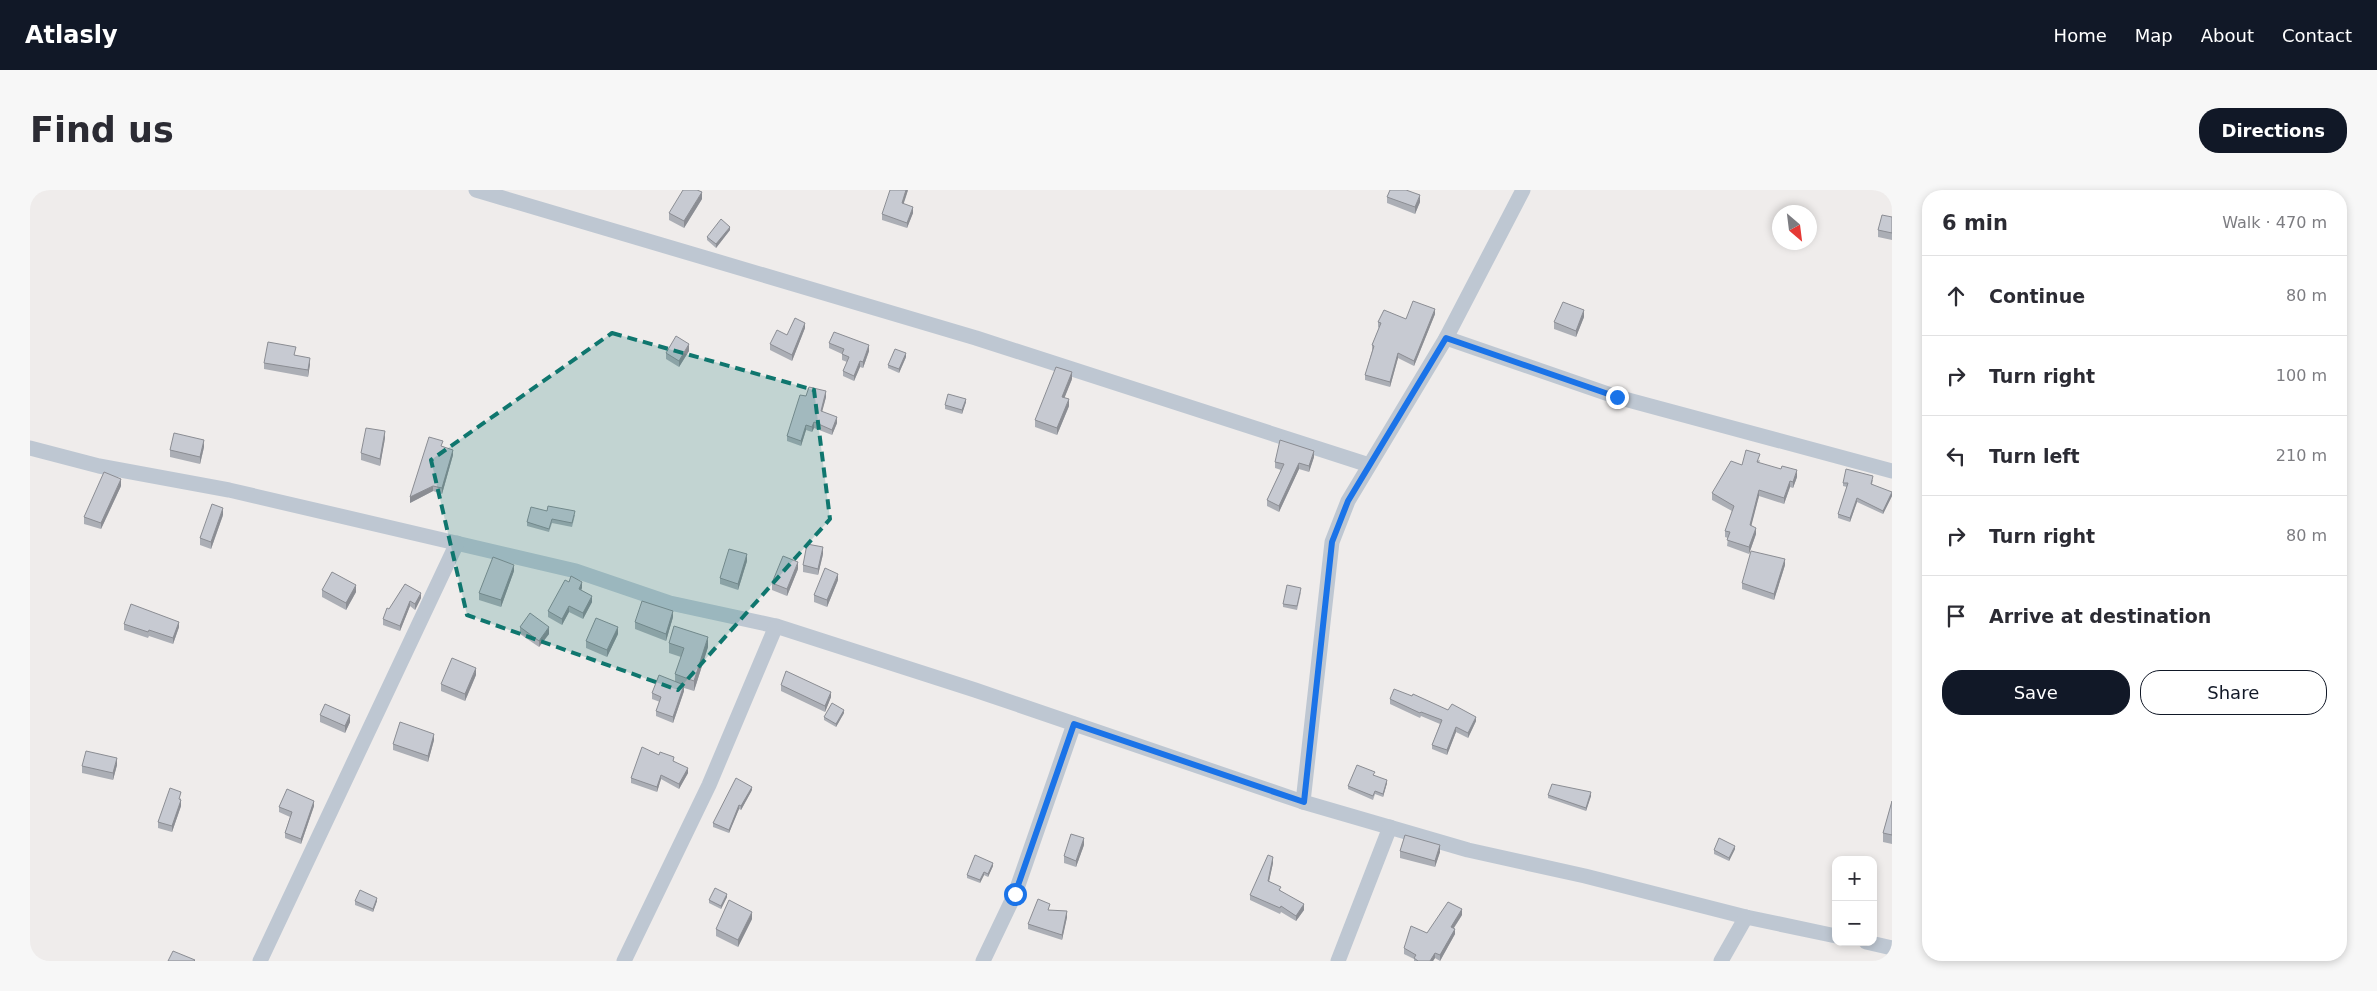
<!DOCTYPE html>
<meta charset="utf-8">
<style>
:root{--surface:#fff;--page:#f7f7f7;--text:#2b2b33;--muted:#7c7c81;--line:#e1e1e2;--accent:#111827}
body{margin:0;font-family:"DejaVu Sans",sans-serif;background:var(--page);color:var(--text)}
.controls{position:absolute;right:15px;bottom:15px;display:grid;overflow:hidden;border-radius:10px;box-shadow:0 2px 8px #0003}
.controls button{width:45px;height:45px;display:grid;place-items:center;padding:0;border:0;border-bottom:1px solid var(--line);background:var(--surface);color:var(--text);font:25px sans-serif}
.compass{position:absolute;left:1742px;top:15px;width:45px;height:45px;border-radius:50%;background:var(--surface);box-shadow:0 2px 8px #0003;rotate:152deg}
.stop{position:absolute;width:15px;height:15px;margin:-11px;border:4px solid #1a73e8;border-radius:50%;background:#fff}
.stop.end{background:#1a73e8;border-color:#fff;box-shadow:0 1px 5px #0008}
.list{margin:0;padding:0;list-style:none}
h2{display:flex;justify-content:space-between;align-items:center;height:65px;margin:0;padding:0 20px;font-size:21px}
h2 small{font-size:16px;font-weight:400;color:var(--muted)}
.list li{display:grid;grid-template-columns:32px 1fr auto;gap:15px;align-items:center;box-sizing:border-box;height:80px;padding:0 20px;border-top:1px solid var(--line)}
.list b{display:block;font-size:19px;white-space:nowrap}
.list em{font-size:16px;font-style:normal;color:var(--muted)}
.actions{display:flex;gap:10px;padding:15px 20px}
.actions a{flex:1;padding:11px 0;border:1px solid var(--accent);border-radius:20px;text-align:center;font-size:18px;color:var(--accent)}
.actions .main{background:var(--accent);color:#fff}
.icon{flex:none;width:28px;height:28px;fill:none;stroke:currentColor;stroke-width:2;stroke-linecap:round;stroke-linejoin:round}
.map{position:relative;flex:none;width:1862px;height:771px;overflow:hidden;border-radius:20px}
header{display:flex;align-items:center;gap:30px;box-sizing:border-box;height:70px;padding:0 25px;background:var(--accent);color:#fff}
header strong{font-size:24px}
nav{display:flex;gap:28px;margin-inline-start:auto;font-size:18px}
.intro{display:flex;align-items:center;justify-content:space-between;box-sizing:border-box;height:120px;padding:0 30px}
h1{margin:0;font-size:35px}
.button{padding:12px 22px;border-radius:20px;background:var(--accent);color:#fff;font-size:18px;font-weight:700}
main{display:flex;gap:30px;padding:0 30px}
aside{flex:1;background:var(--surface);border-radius:20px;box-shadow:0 2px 8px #0003}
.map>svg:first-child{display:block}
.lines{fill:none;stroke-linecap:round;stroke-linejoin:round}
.minor{stroke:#bec7d2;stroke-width:15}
.wall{fill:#abaeb5}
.shaded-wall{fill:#8b8d93}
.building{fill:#c7cad2;stroke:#8b8d93}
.route{stroke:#1a73e8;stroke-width:6}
.marked{fill:#0f766e;fill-opacity:0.2;stroke:#0f766e;stroke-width:4;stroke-dasharray:10 6;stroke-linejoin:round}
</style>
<header>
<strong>Atlasly</strong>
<nav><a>Home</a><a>Map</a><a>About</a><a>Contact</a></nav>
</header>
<div class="intro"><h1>Find us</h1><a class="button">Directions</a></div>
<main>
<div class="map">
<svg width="1862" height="771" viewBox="0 0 1862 771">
<rect width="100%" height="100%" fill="#efeceb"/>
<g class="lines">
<g class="minor">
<path d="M446 0 946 148 1339 275"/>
<path d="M1416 148 1587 207 1862 281"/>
<path d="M0 258 69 276 199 300 546 381 640 413 746 436 945 500 1273 612 1438 660 1555 686 1716 727 1806 746"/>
<path d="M1273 612 1302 352 1318 311 1416 148 1493 0"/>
<path d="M1836 752 1862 758"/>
<path d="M230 771 427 353"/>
<path d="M594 771 679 595 746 436"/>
<path d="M953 771 985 704 1044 534"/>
<path d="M1308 771 1360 637"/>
<path d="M1691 771 1716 727"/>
</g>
</g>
<g class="wall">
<path d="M878 0 873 14 883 23 877 38 852 30V24Z"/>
<path d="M1357 7 1390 12 1385 24 1357 13Z"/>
<path d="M672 9 654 38 639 30V23Z"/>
<path d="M1862 27V50L1848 47V40Z"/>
<path d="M700 40 686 58 677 50V47Z"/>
<path d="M1405 124 1384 176 1368 168 1360 197 1335 190V185L1342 161V155L1349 138 1348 137V132L1376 129Z"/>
<path d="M1554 127 1546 147 1524 139V132Z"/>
<path d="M775 138 762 171 740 160V154L757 145Z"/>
<path d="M799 153 839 161 833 178 830 177 824 191 813 186V181L817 172 812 170V164L799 158Z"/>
<path d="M659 161 649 177 636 169V163Z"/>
<path d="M265 165 280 174 278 187 234 179V173Z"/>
<path d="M876 167 869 183 858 178V175Z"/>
<path d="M1042 189 1034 208 1039 216 1027 245 1005 237V230Z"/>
<path d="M776 206 796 207 792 221 807 233 802 245 784 238 782 242 776 240 771 256 757 251V246Z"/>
<path d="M936 212 932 224 915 219V215Z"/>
<path d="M355 248 350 276 331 270V263Z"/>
<path d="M413 256 423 265 412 304 403 301 380 313Z"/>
<path d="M174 257 170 274 140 267V260Z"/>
<path d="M1284 267 1279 282 1269 279 1249 322 1237 316V310L1251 280 1245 278V272Z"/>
<path d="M1730 270 1729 273 1767 287 1763 298 1760 297 1754 314 1729 306 1721 335 1726 344 1719 364 1697 356 1698 348 1695 347V341L1702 321 1682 310V303L1712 275Z"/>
<path d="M1843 290 1842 294 1862 306 1853 324 1827 312 1820 332 1808 328V324L1817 297 1813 296V293Z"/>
<path d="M91 296 71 339 54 334V327Z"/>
<path d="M517 321 545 325 542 337 522 333 519 342 497 336V332Z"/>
<path d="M193 325 181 359 170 355V348Z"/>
<path d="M793 364 788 385 773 382V375Z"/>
<path d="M717 371 708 400 690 394V388Z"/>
<path d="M1755 375 1744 410 1712 399V393Z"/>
<path d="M768 379 757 406 742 400V393Z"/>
<path d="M484 381 471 417 449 410V403Z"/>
<path d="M808 390 797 417 784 412V405Z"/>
<path d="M375 394 391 408 385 420 380 416 370 441 353 435V429Z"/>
<path d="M552 398 551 400 562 412 553 429 539 422 532 435 518 427V421Z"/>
<path d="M292 400 326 402 316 420 292 407Z"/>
<path d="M1271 402 1267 420 1253 417V414Z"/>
<path d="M643 427 636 451 605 439V432Z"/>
<path d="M94 434 149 437 143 454 119 446 118 448 94 440Z"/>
<path d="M490 437 519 444 509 457 490 444Z"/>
<path d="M588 444 577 467 556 458V451Z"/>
<path d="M639 453 678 457 664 501 654 498V501L643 533 626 526V521L630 512 622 509V503L645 492V484L651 467 639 463Z"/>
<path d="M446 485 435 511 411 501V494Z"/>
<path d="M751 495 801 507 795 522 751 501Z"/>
<path d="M1360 509 1418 520 1446 531 1438 548 1426 542 1417 565 1402 559V555L1410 534 1391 526 1390 528 1360 514Z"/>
<path d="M814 523 806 537 794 530V527Z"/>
<path d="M290 525 320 532 315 543 290 532Z"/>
<path d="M404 550 398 572 363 560V554Z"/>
<path d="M644 571 658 583 649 599 631 589 627 602 601 593V588Z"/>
<path d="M87 575 83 590 52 583V576Z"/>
<path d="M1345 586 1357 593 1353 607 1345 604 1343 610 1318 599V596Z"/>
<path d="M722 600 711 620 709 619 699 643 683 637V633Z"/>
<path d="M1518 605 1561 606 1556 621 1518 608Z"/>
<path d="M151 608V616L142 642 128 638V632Z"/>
<path d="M1862 611V654L1853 652V643Z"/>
<path d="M284 616 271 654 255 648V643L260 627 249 622V617Z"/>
<path d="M1054 655 1046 677 1034 673V666Z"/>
<path d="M1705 659 1699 671 1684 664V660Z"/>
<path d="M1370 661 1410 662 1405 677 1370 668Z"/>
<path d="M1243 673 1239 691 1274 720 1266 731 1251 722 1250 724 1220 710V705Z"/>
<path d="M963 676 958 687 954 685 950 693 937 688V685Z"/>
<path d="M697 707 691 719 679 713V710Z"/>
<path d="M325 711H347L343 722 325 715Z"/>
<path d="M1020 720 1037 727 1032 750 998 739V734Z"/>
<path d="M1432 725 1424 738 1425 744 1410 771 1405 768 1403 771H1384V769L1374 764V758L1397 743Z"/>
<path d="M722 729 708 757 686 746V739Z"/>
</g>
<g class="shaded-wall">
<path d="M876 0H878L872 19V13Z"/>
<path d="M672 2V9L654 38V31Z"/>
<path d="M1390 5V12L1385 24V17Z"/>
<path d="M883 17V23L877 38V33Z"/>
<path d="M700 37V40L686 58V54Z"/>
<path d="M1405 119V124L1384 176V171Z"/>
<path d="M1554 120V127L1546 147V141Z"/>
<path d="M775 133V138L762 171V165Z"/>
<path d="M659 154V161L649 177V171Z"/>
<path d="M839 155V161L833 178V172Z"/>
<path d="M876 163V167L869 183V179Z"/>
<path d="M1368 163V168L1360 197V192Z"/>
<path d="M280 168V174L278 187V180Z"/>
<path d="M830 171V177L824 191V186Z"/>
<path d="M1042 182V189L1032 214V207Z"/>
<path d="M796 201V207L791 226V221Z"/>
<path d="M936 209V212L932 224V220Z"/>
<path d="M1039 209V216L1027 245V238Z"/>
<path d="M807 227V233L802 245V240Z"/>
<path d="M784 232V238L782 242V237Z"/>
<path d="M776 235V240L771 256V251Z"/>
<path d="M355 241V248L350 276V269Z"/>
<path d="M174 250V257L170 274V267Z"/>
<path d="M423 260V265L412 304V298Z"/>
<path d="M1284 261V267L1279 282V276Z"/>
<path d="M1269 273V279L1249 322V316Z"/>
<path d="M1767 280V287L1763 298V292Z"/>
<path d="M91 289V296L71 339V333Z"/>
<path d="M1760 291V297L1754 314V308Z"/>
<path d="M403 296V301L380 313V307Z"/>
<path d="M1729 300V306L1720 341V335Z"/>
<path d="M1862 302V306L1853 324V321Z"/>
<path d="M1827 308V312L1820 332V328Z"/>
<path d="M193 318V325L181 359V352Z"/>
<path d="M1726 338V344L1719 364V357Z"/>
<path d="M793 357V364L788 385V379Z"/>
<path d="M717 364V371L708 400V394Z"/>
<path d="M1755 369V375L1744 410V404Z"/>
<path d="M768 372V379L757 406V399Z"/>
<path d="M484 375V381L471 417V410Z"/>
<path d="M808 384V390L797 417V410Z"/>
<path d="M552 392V398L549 405V399Z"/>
<path d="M326 395V402L316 420V413Z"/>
<path d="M391 403V408L385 420V414Z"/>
<path d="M562 406V412L553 429V423Z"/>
<path d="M380 411V416L370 441V436Z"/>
<path d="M539 416V422L532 435V429Z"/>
<path d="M643 421V427L636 451V444Z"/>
<path d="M149 432V437L143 454V448Z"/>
<path d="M519 437V444L509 457V451Z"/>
<path d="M588 437V444L577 467V460Z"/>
<path d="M678 447V457L664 501V491Z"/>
<path d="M446 478V485L435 511V504Z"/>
<path d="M654 495V501L643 533V527Z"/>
<path d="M801 502V507L795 522V516Z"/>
<path d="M814 520V523L806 537V534Z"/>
<path d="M320 525V532L315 543V536Z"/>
<path d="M1446 527V531L1438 548V543Z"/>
<path d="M1426 537V542L1417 565V560Z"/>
<path d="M404 544V550L398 572V566Z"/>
<path d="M87 568V575L83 590V583Z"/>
<path d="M658 578V583L649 599V594Z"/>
<path d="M631 585V589L627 602V597Z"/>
<path d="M1357 590V593L1353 607V604Z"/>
<path d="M722 597V600L711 620V616Z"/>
<path d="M1561 602V606L1556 621V618Z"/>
<path d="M151 610V616L142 642V636Z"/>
<path d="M284 611V616L271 654V649Z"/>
<path d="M709 615V619L699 643V640Z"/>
<path d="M1054 648V655L1046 677V671Z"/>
<path d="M1410 655V662L1405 677V671Z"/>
<path d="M1705 656V659L1699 671V668Z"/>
<path d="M1243 667V673L1238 696V691Z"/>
<path d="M963 673V676L958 687V684Z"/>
<path d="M954 682V685L950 693V690Z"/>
<path d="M697 704V707L691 719V716Z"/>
<path d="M347 708V711L343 722V719Z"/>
<path d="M1274 714V720L1266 731V726Z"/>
<path d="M1432 719V725L1421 742V737Z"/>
<path d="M1037 721V727L1032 750V745Z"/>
<path d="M722 722V729L708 757V750Z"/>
<path d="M1425 739V744L1410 771V765Z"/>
<path d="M1405 763V768L1403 771H1400Z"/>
</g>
<g class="building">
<path d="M653 0H667L672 2 654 31 639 23Z"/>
<path d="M860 0H876L872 13 883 17 877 33 852 24Z"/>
<path d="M1360 0H1376L1390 5 1385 17 1357 7Z"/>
<path d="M1762 18 1776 22H1760Z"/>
<path d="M1852 25 1862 27V43L1848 40Z"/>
<path d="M691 29 700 37 686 54 677 47Z"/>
<path d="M1383 111 1405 119 1384 171 1368 163 1360 192 1335 185 1344 156 1342 155 1351 133 1348 132 1354 120 1376 129Z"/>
<path d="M1533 112 1554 120 1546 141 1524 132Z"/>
<path d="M765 128 775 133 762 165 740 154 747 140 757 145Z"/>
<path d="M804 142 839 155 833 172 830 171 824 186 813 181 819 167 812 164 814 159 799 153Z"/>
<path d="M646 146 659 154 649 171 636 163Z"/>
<path d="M238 152 266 157 264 165 280 168 278 180 234 173Z"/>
<path d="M865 159 876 163 869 179 858 175Z"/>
<path d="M1026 177 1042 182 1032 207 1039 209 1027 238 1005 230Z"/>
<path d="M779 197 796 201 791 221 807 227 802 240 784 232 782 237 776 235 771 251 757 246 770 205 776 206Z"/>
<path d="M918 204 936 209 932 220 915 215Z"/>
<path d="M336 238 355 241 350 269 331 263Z"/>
<path d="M144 243 174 250 170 267 140 260Z"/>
<path d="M399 247 413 251 411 256 423 260 412 298 403 296 380 307Z"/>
<path d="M1250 250 1284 261 1279 276 1269 273 1249 316 1237 310 1254 274 1245 272Z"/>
<path d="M1716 260 1730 264 1727 272 1751 279 1752 276 1767 280 1763 292 1760 291 1754 308 1729 300 1720 335 1726 338 1719 357 1697 350 1700 342 1695 341 1704 316 1682 303 1701 271 1712 275Z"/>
<path d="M1816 279 1843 286 1841 294 1862 302 1853 321 1827 308 1820 328 1808 324 1818 293H1813Z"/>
<path d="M74 282 91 289 71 333 54 327Z"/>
<path d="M182 314 193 318 181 352 170 348Z"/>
<path d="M518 316 545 321 542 333 522 329 519 339 497 332 501 317 517 321Z"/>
<path d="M777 354 793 357 788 379 773 375Z"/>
<path d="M699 359 717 364 708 394 690 388Z"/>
<path d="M1721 361 1755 369 1744 404 1712 393Z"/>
<path d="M753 366 768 372 757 399 742 393Z"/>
<path d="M463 367 484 375 471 410 449 403Z"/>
<path d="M795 378 808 384 797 410 784 405Z"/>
<path d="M302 382 326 395 316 413 292 400Z"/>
<path d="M541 386 552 392 549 399 562 406 553 423 539 416 532 429 518 421 535 390 539 392Z"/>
<path d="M375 394 391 403 385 414 380 411 370 436 353 429 357 418 359 419Z"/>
<path d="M1257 395 1271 398 1267 416 1253 414Z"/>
<path d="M612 411 643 421 636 444 605 432Z"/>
<path d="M101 414 149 432 143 448 119 440 118 442 94 434Z"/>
<path d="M500 423 519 437 509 451 490 437Z"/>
<path d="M566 428 588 437 577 460 556 451Z"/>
<path d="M644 436 678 447 664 491 645 484 654 458 639 453Z"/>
<path d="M422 468 446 478 435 504 411 494Z"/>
<path d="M756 481 801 502 795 516 751 495Z"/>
<path d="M629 485 654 495 643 527 626 521 631 507 622 503Z"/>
<path d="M1364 499 1382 506 1383 504 1418 520 1422 514 1446 527 1438 543 1426 537 1417 560 1402 555 1412 530 1391 522 1390 523 1360 509Z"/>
<path d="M802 513 814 520 806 534 794 527Z"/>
<path d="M295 514 320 525 315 536 290 525Z"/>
<path d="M370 532 404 544 398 566 363 554Z"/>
<path d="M612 557 629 565 630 562 644 567 643 571 658 578 649 594 631 585 627 597 601 588Z"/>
<path d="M56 561 87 568 83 583 52 576Z"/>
<path d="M1327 575 1345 582 1343 585 1357 590 1353 604 1345 601 1343 606 1318 596Z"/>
<path d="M706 588 722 597 711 616 709 615 699 640 683 633Z"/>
<path d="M1522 594 1561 602 1556 618 1518 605Z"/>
<path d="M140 598 151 602 149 609 151 610 142 636 128 632Z"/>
<path d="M257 599 284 611 271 649 255 643 262 622 249 617Z"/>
<path d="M1862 611V645L1853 643Z"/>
<path d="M1041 644 1054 648 1046 671 1034 666Z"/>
<path d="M1375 645 1410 655 1405 671 1370 661Z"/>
<path d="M1689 648 1705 656 1699 668 1684 660Z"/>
<path d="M945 665 963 673 958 684 954 682 950 690 937 685Z"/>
<path d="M1238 665 1243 667 1238 691 1251 697 1249 700 1274 714 1266 726 1251 716 1250 718 1220 705Z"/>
<path d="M685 698 697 704 691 716 679 710Z"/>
<path d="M330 700 347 708 343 719 325 711Z"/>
<path d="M1008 709 1020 714 1018 720 1037 721 1032 745 998 734Z"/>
<path d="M699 710 722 722 708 750 686 739Z"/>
<path d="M1418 712 1432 719 1421 737 1425 739 1410 765 1405 763 1400 771H1388L1384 768 1386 765 1374 758 1381 736 1397 743Z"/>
<path d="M143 761 165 770 164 771H138Z"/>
</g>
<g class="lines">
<path class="route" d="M985 704 1044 534 1274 612 1302 352 1318 311 1416 148 1587 207"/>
</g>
<path class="marked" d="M582 143 784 200 800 329 648 500 437 425 401 270Z"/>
</svg>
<div class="controls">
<button>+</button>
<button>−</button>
</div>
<svg class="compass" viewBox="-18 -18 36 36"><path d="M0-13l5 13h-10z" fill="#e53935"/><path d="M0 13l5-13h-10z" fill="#7c7c81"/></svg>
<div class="stop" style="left:985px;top:704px"></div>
<div class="stop end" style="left:1587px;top:207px"></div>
</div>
<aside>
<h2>6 min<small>Walk · 470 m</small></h2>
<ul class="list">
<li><svg class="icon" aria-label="ahead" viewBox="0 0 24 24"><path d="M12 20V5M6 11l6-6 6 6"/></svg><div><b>Continue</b></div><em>80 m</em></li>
<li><svg class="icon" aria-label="right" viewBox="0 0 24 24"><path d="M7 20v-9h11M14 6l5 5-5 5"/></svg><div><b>Turn right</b></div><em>100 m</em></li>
<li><svg class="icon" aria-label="left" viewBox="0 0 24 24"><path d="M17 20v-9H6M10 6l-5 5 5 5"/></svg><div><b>Turn left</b></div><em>210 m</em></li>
<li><svg class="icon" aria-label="right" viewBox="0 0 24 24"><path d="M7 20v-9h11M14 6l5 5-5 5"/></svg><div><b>Turn right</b></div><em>80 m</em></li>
<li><svg class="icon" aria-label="arrive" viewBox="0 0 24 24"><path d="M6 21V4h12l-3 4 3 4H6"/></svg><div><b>Arrive at destination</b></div></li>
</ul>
<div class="actions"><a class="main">Save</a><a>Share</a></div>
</aside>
</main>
